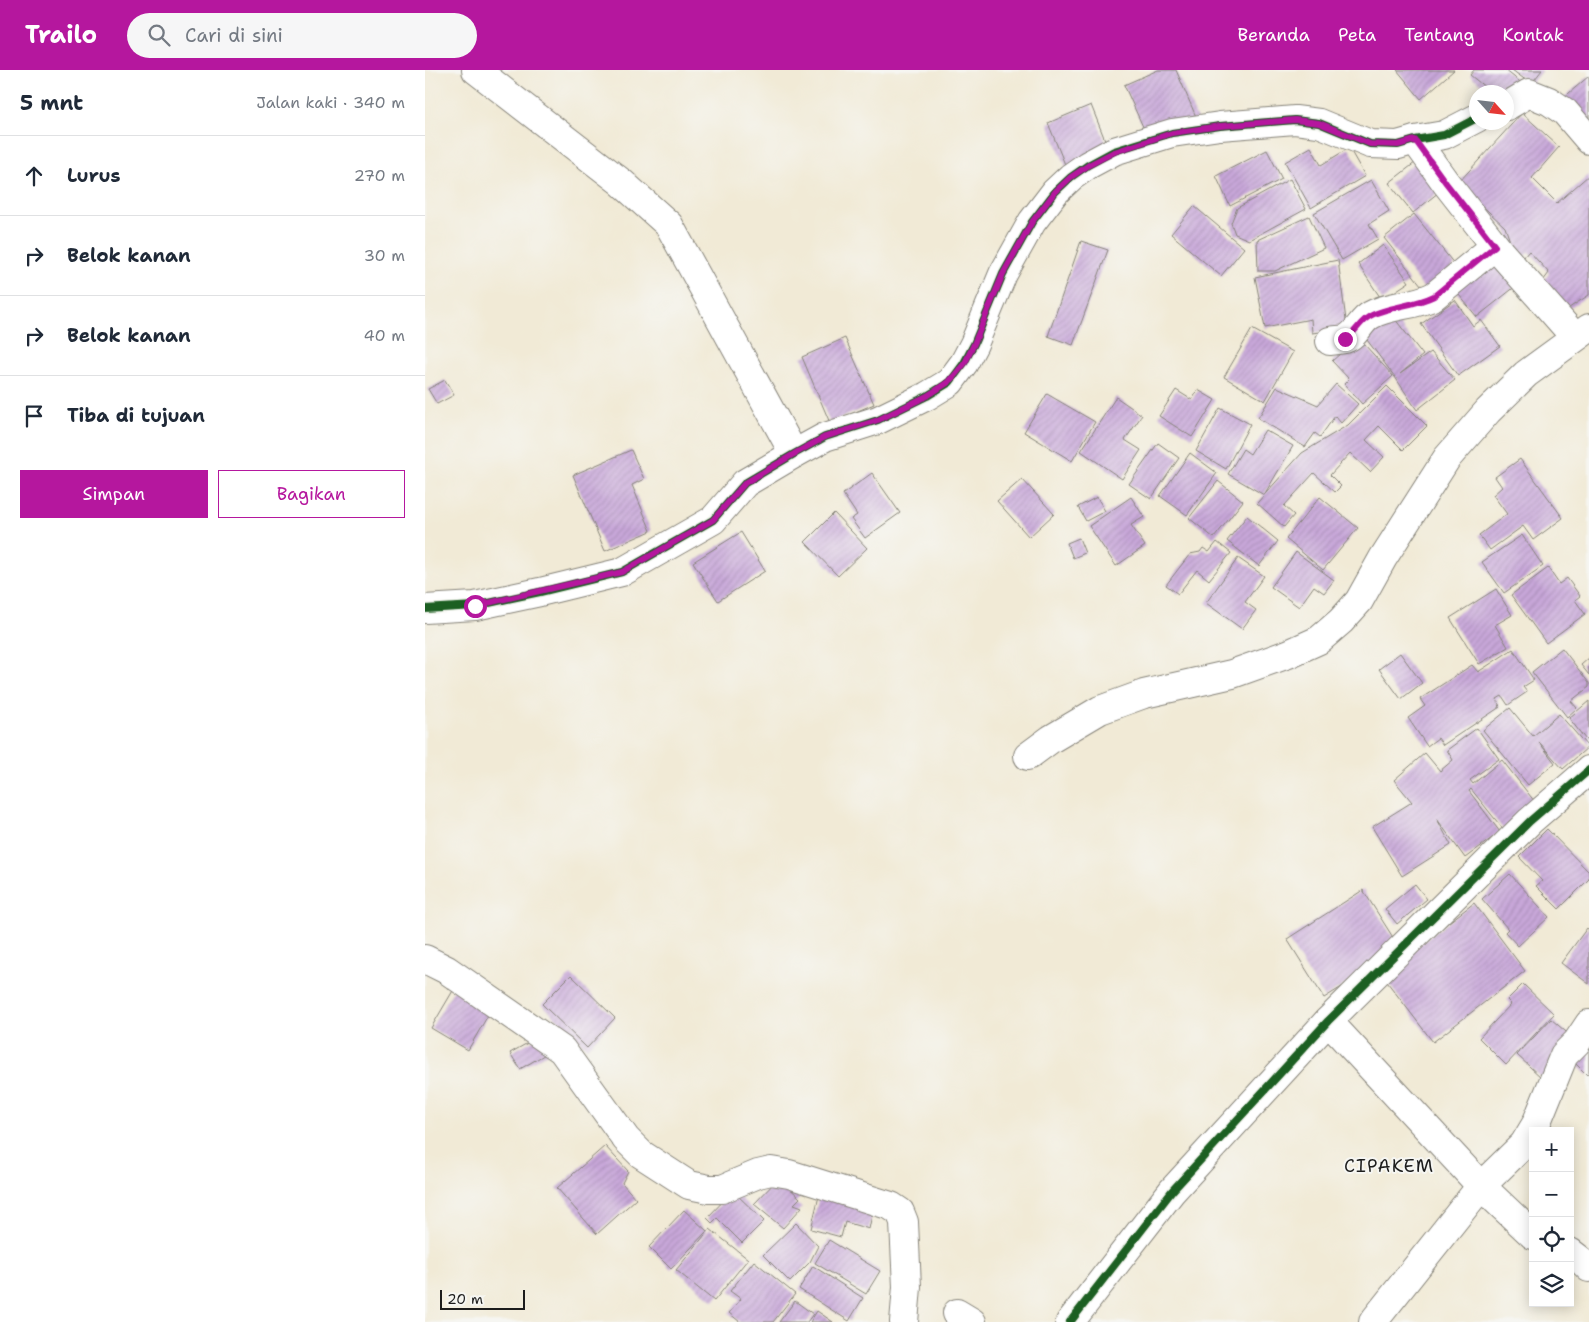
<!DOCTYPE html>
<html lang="id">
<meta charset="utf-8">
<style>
:root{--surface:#fff;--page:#f6f6f7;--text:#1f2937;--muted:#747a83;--line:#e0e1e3;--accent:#b5179e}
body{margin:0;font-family:"Shantell Sans",sans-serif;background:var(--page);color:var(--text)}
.controls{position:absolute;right:15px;bottom:15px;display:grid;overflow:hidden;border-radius:0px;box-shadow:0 2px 12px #0003}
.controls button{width:45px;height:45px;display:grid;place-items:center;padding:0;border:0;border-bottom:1px solid var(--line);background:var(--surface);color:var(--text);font:25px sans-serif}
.compass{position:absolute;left:1044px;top:15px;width:45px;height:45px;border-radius:50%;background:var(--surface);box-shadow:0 2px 12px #0003;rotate:117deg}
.scale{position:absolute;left:15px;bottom:12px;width:85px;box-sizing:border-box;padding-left:5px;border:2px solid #1c1c1c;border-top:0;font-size:14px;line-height:18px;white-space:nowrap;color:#1c1c1c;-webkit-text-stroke:4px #f6f6f2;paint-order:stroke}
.stop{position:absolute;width:15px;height:15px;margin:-11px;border:4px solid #b5179e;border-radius:50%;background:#fff}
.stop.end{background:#b5179e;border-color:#fff;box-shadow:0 1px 5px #0008}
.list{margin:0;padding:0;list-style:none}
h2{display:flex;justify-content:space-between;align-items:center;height:65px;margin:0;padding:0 20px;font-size:21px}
h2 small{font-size:16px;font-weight:400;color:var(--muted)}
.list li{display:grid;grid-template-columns:32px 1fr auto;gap:15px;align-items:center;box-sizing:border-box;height:80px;padding:0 20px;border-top:1px solid var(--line)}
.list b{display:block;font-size:19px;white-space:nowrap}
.list em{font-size:16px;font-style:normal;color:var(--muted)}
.actions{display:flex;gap:10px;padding:15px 20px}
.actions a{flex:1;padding:11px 0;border:1px solid var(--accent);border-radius:0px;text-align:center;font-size:18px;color:var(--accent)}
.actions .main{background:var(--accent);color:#fff}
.icon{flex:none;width:28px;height:28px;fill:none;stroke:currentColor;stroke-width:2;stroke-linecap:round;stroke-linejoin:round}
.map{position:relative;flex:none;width:1164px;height:1252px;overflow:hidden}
header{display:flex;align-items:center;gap:30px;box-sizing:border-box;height:70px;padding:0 25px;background:var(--accent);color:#fff}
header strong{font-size:24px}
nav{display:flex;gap:28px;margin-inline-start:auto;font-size:18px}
.search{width:350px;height:45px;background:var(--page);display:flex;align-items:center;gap:12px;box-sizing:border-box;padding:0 18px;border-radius:28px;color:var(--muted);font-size:19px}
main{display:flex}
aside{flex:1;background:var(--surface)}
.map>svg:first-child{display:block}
.building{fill:url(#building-hatch)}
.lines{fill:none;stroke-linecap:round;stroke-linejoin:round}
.street-casing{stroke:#868379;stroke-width:30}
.street{stroke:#fff;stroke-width:28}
.cycleway-casing{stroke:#f6f6f2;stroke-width:11}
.cycleway{stroke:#1b5e20;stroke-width:8}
.route{stroke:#b5179e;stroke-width:6}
.labels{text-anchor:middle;stroke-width:4;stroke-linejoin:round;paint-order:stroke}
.quarter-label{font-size:18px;letter-spacing:1px;fill:#1c1c1c;stroke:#f6f6f2}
</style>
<header>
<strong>Trailo</strong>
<div class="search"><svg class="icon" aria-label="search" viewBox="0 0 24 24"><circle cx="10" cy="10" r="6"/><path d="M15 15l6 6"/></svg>Cari di sini</div>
<nav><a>Beranda</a><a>Peta</a><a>Tentang</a><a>Kontak</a></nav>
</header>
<main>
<aside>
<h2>5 mnt<small>Jalan kaki · 340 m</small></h2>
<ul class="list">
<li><svg class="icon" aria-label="ahead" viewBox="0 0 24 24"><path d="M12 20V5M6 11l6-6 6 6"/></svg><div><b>Lurus</b></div><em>270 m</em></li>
<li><svg class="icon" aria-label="right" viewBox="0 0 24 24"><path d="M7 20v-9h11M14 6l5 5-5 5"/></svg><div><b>Belok kanan</b></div><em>30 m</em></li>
<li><svg class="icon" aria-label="right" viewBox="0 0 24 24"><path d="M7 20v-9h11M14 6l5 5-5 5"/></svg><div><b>Belok kanan</b></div><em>40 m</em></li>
<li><svg class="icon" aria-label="arrive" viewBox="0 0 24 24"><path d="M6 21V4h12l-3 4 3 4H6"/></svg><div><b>Tiba di tujuan</b></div></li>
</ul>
<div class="actions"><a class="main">Simpan</a><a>Bagikan</a></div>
</aside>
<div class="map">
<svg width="1164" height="1252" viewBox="0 0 1164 1252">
<defs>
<pattern id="building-hatch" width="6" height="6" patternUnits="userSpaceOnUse" patternTransform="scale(1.25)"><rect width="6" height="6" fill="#c8a7d9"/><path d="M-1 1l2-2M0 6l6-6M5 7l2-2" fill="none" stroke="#ab8fba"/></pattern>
</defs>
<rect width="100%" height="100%" fill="#f6f6f2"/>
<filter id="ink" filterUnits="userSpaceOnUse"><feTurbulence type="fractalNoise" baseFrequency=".02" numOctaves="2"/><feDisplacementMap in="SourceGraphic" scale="10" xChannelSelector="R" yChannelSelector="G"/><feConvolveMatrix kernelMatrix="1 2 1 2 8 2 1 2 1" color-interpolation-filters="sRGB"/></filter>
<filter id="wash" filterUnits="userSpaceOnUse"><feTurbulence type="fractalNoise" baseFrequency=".0096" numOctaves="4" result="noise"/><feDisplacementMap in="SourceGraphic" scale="20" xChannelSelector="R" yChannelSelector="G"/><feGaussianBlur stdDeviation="1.12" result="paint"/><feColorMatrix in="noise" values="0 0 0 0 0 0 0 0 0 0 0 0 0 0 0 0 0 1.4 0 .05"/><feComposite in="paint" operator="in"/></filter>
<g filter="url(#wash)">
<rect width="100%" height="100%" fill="#f1ead6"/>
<g id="blocks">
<g class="building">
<path d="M733 0H751L772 49 724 70 699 15Z"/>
<path d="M972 0H1029L996 29Z"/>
<path d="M1049 0H1080L1099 15 1082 22H1066L1045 5Z"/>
<path d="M1087 0H1117L1106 14Z"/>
<path d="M1164 6V60L1137 29Z"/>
<path d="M666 35 684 80 641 97 623 53Z"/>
<path d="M1097 43 1134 77 1107 108 1132 133 1164 105V225L1144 238 1118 211 1124 203 1104 181 1093 194 1080 157 1033 113Z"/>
<path d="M886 77 896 95 924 78 940 106 886 138 860 92Z"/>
<path d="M842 80 857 109 805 136 791 106Z"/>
<path d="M991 92 1014 122 988 143 964 113Z"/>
<path d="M865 109 881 139 824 170 810 164 806 153 812 138Z"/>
<path d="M946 110 964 141 944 154 953 169 917 190 889 143Z"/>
<path d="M769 136 819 178 796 206 746 164Z"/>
<path d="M989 144 1030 195 1000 220 959 168Z"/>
<path d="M884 146 899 178 850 201H833L832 170Z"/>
<path d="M656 171 683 180 648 275 623 266Z"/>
<path d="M958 175 984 212 957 230 933 194Z"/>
<path d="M1069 188 1091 216 1052 247 1030 220Z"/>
<path d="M913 190 922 258 887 263 886 249 840 258 830 207Z"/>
<path d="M1030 230 1048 256 1056 250 1075 276 1033 306 996 254Z"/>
<path d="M966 244 998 285 975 304 1006 282 1030 310 992 340 970 307 939 266Z"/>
<path d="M827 259 868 282 840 331 799 307Z"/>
<path d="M420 268 449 334 405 353 377 287Z"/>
<path d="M939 274 968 306 937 334 919 314 924 309 907 291 924 276Z"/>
<path d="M20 310 29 325 12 334 3 319Z"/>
<path d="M911 314 933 334 916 353 910 346 895 367 890 363 880 377 833 348 852 317 893 335Z"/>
<path d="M962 316 1002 356 978 380 954 356 941 370 959 387 945 402 925 383 905 405 916 416 910 422 889 403 859 436 869 445 859 457 832 433 877 383 923 355Z"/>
<path d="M751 320 767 330 773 320 790 330 767 367 734 346Z"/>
<path d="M622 324 670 352 647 391 599 362Z"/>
<path d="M691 327 717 345 700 370 716 380 697 409 656 381Z"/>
<path d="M795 338 825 354 801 399 771 381Z"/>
<path d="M840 360 868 376 839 425 803 404 818 379 825 384Z"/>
<path d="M733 373 754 388 726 429 704 414Z"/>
<path d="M206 380 219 409 207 415 226 461 180 481 148 405Z"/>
<path d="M765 383 792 403 762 445 735 426Z"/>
<path d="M1095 389 1138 448 1108 470 1098 456 1065 480 1054 465 1082 444 1068 425 1077 417 1070 407Z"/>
<path d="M447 403 475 443 440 468 426 449 432 445 418 424Z"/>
<path d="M597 409 629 444 604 467 572 431Z"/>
<path d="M793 411 818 431 789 468 764 448Z"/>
<path d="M672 427 680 441 661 451 653 437Z"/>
<path d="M706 427 719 447 706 455 720 476 691 496 664 456Z"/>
<path d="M895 427 933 458 898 500 861 469Z"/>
<path d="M409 443 442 478 413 506 380 472Z"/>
<path d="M822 446 853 471 834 496 802 471Z"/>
<path d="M316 462 340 501 293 531 268 492Z"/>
<path d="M1097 465 1118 496 1079 523 1057 492Z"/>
<path d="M654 468 660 483 648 488 642 473Z"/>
<path d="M792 472 806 483 784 510 772 500 753 524 741 515 765 484 775 482 778 478 784 482Z"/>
<path d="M871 482 909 510 899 523 889 516 874 537 846 517Z"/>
<path d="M813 488 839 506 820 532 831 540 817 559 781 533Z"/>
<path d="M1123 498 1134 514 1142 508 1155 526 1150 530 1160 544 1121 573 1086 525Z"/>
<path d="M1071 519 1087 545 1070 555 1083 577 1054 594 1025 548Z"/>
<path d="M1137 578 1164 613V617L1146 631 1152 638 1142 647 1107 602Z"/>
<path d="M1088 579 1109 610 1098 617 1102 622 1083 635 1077 626 1072 629 1075 637 1018 675 1013 668 1002 676 983 648 1000 636 995 629 1047 595 1053 602Z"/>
<path d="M975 583 997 613 976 629 954 599Z"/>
<path d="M1164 588V605L1156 595Z"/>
<path d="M1164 631V674L1144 648Z"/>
<path d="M1085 638 1108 666 1134 644 1163 677 1138 699 1114 672 1130 693 1103 715 1058 660Z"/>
<path d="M1052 658 1074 689 1045 710 1048 714 1077 690 1110 732 1078 759 1046 719 1044 721 1075 762 1040 788 1012 749 1026 775 977 806 947 757 987 732 969 710 1000 683 1015 701 1028 690 1022 680Z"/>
<path d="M1122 759 1164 802V809L1134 839 1111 816 1117 811 1094 787Z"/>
<path d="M1085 804 1124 847 1093 876 1080 862 1083 859 1057 829Z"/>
<path d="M990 814 1002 829 972 854 960 839Z"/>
<path d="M938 820 976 880 899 928 862 869Z"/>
<path d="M1049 833 1100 901 1008 972 956 904Z"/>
<path d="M1162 858 1164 860V914L1136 893Z"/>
<path d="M146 905 190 948 162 978 117 934Z"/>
<path d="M1098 914 1129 944 1081 995 1054 968 1086 934 1082 930Z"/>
<path d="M29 919 66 940 43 980 6 958Z"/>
<path d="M1126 949 1147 967 1117 1008 1092 985Z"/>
<path d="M115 966 124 982 95 999 85 983Z"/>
<path d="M1164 967V1002L1162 1005 1145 988Z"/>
<path d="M180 1076 203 1101 197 1113 211 1129 172 1164 132 1118Z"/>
<path d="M354 1108 375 1128 369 1134 377 1137 358 1158 329 1134Z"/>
<path d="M308 1121 339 1151 317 1173 292 1148 287 1153 282 1148Z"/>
<path d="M394 1126 448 1140 444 1159 420 1152 416 1167 386 1159Z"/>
<path d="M259 1140 282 1161 246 1199 224 1177Z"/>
<path d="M371 1153 393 1176 385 1192 365 1212 338 1185Z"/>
<path d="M285 1159 323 1189 289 1231 251 1200Z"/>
<path d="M404 1170 455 1201 441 1224 390 1193Z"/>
<path d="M329 1191 370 1224 348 1252H315L304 1243 316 1229 305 1221Z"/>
<path d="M388 1196 438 1228 424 1251 374 1219Z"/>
<path d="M370 1231 388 1244 382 1252H354Z"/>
<path d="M392 1241 408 1252H385Z"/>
</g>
</g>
</g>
<g filter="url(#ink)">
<use href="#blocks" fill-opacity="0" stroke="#868379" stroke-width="1"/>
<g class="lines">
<defs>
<g id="street">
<path d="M51 0 196 112 244 155 369 384"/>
<path d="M1082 36 1104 23 1124 31 1140 42 1164 70"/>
<path d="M990 70 1021 113 1075 182 1150 267"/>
<path d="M905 271C910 270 916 270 920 269 932 265 935 251 946 245 963 235 990 236 1009 226L1070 176"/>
<path d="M0 539 50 536 115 522 197 502 288 450 320 413 369 384 400 367 453 350 502 326 525 312 539 293 549 274 578 204 607 152 630 122 646 107 663 95 689 81 747 63 795 56 870 50 894 53 945 74 973 75 990 70 1019 65 1052 48"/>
<path d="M603 686 626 669 675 640 719 624 807 604 863 584 894 570 916 551 934 531 958 488 1022 388 1063 341 1101 304 1164 258"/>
<path d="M0 889 22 900 137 980 201 1069 216 1084 264 1115 284 1119H297L333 1104 346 1101 364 1104 466 1136 475 1142 479 1152 482 1217 479 1252"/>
<path d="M903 951 1056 1116 1108 1165"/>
<path d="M1145 1182 1158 1192 1164 1198"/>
<path d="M532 1243 547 1252"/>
<path d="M645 1252 747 1121 903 951 1105 751 1164 700"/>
<path d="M948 1252 1056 1116 1099 1074 1111 1054 1139 985 1152 972 1164 954"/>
</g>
</defs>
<use href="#street" class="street-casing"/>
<use href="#street" class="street"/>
<defs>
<g id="cycleway">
<path d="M0 539 50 536 115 522 197 502 288 450 320 413 369 384 400 367 453 350 502 326 525 312 539 293 549 274 578 204 607 152 630 122 646 107 663 95 689 81 747 63 795 56 870 50 894 53 945 74 973 75 990 70 1019 65 1052 48"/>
<path d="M645 1252 747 1121 903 951 1105 751 1164 700"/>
</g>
</defs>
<use href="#cycleway" class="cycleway-casing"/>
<use href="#cycleway" class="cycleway"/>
</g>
</g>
<g class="lines" filter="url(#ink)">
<path class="route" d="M50 536 197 502 288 450 320 413 369 384 400 367 453 350 502 326 524 312 540 293 549 274 578 204 607 152 630 122 646 107 664 95 689 82 747 63 795 56 870 50 894 53 945 74 973 75 990 70 1021 113 1070 176 1009 226C989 236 966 236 947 245 935 250 931 263 920 269"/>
</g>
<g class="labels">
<g class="quarter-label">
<text x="964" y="1102">CIPAKEM</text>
</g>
</g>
</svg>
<div class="controls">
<button>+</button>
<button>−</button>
<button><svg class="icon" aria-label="locate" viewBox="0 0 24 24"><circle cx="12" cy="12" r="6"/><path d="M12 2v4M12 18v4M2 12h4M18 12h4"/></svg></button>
<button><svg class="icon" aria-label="layers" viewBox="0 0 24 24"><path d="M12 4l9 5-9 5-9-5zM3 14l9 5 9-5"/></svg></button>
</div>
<svg class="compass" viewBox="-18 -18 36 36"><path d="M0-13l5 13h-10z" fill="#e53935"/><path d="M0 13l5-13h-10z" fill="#747a83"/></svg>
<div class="scale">20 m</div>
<div class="stop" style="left:50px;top:536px"></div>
<div class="stop end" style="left:920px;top:269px"></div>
</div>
</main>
